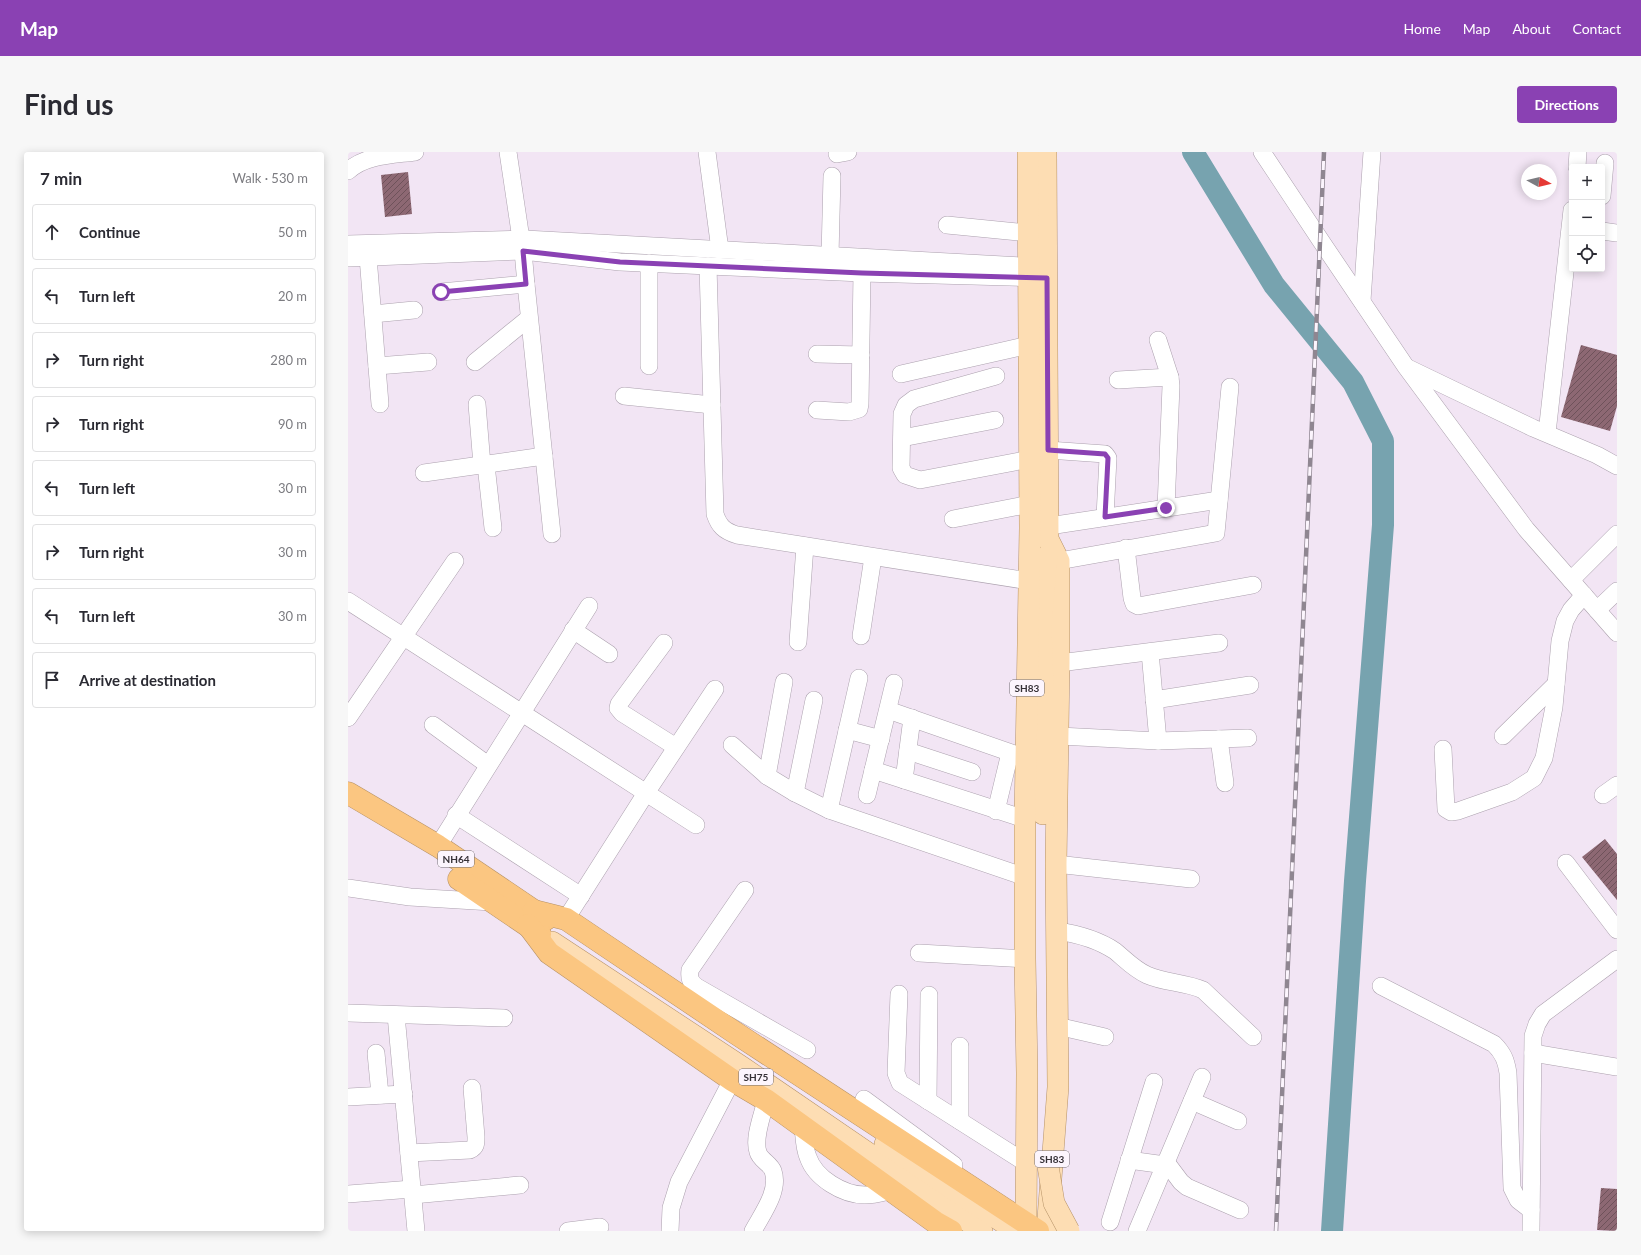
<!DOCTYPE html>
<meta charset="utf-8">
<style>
:root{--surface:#fff;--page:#f7f7f7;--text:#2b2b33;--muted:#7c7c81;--line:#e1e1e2;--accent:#8a41b3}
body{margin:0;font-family:Lato,sans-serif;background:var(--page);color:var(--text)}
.controls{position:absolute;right:12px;top:12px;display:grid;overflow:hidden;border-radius:4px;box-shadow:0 2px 10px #0003}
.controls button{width:36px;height:36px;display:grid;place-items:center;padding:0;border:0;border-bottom:1px solid var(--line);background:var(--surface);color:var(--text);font:20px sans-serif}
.compass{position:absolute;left:1173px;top:12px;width:36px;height:36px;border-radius:50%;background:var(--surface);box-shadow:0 2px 10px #0003;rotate:98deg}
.stop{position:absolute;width:12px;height:12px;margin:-9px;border:3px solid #8a41b3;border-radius:50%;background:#fff}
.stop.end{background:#8a41b3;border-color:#fff;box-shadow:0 1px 4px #0008}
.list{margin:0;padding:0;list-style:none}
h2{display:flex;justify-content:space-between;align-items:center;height:52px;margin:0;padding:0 16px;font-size:17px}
h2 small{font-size:13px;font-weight:400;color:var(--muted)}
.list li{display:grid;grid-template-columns:26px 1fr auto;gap:12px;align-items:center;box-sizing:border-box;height:56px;margin:0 8px 8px;padding:0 8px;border:1px solid var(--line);border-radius:4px}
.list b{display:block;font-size:15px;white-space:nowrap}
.list em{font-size:13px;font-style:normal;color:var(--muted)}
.icon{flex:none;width:22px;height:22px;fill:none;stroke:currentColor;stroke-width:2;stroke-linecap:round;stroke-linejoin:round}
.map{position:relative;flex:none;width:1269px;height:1079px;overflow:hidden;border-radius:4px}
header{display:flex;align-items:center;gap:24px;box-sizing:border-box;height:56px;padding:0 20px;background:var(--accent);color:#fff}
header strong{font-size:19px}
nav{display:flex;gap:22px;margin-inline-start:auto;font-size:14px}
.intro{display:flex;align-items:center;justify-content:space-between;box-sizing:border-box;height:96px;padding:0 24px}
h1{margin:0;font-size:28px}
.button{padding:10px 18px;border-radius:4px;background:var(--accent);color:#fff;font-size:14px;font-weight:700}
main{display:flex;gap:24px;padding:0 24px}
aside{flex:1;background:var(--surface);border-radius:4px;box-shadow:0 2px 10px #0003}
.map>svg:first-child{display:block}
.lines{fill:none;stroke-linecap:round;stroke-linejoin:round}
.river{stroke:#77a3af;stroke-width:22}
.building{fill:url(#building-hatch)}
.minor-casing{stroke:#aca1ae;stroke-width:18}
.major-casing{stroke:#b69267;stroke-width:22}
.highway-casing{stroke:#b69267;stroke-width:23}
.minor{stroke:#fff;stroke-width:17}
.major{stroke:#fdddb3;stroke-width:21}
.highway{stroke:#fbc681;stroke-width:22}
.rail-casing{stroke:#8f8691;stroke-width:4.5}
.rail{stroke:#fcf5fd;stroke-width:3;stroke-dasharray:9;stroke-linecap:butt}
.major-bridge-casing{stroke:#b69267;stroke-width:22;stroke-linecap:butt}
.major-bridge{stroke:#fdddb3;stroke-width:21}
.route{stroke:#8a41b3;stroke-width:5}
.labels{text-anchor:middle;stroke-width:4;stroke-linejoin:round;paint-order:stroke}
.shield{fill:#fcf5fd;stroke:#716c72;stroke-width:1}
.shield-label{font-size:10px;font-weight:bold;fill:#363137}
</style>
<header>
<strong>Map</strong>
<nav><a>Home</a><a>Map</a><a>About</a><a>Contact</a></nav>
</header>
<div class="intro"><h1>Find us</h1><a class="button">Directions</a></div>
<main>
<aside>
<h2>7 min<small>Walk · 530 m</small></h2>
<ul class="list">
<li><svg class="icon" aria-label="ahead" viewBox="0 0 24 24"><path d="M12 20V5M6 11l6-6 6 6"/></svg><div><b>Continue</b></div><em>50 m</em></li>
<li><svg class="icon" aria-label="left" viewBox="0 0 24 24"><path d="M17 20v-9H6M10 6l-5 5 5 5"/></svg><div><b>Turn left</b></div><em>20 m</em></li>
<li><svg class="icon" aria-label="right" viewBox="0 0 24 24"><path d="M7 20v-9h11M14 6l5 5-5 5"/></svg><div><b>Turn right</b></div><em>280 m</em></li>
<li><svg class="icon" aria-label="right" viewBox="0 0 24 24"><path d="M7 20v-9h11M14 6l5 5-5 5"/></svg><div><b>Turn right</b></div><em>90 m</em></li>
<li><svg class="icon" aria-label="left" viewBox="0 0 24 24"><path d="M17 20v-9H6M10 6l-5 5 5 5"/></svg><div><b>Turn left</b></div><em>30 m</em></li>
<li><svg class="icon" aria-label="right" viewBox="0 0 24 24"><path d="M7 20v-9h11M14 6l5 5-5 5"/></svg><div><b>Turn right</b></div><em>30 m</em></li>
<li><svg class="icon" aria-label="left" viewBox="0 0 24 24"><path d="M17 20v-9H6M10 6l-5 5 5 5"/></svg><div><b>Turn left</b></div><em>30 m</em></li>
<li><svg class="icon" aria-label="arrive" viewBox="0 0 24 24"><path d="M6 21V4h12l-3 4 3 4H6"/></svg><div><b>Arrive at destination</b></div></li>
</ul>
</aside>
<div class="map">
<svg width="1269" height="1079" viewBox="0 0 1269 1079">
<defs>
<pattern id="building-hatch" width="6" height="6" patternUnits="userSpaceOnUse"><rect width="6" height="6" fill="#8d6873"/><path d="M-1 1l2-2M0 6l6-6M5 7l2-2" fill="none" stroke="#6e525a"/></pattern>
</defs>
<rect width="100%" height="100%" fill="#f2e5f4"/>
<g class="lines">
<path class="river" d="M845 0 926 133 1005 230 1035 289V373L1007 729 984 1079"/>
</g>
<g class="building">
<path d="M60 20 64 62 37 65 33 23Z"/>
<path d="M1233 193 1269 203V254L1262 279 1213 265Z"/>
<path d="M1257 687 1269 702V748L1234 705Z"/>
<path d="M1253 1036 1269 1037V1079L1249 1078Z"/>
</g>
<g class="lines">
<defs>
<g id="minor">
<path d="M160 0 173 87"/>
<path d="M359 0 372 98"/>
<path d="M914 0 973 89 1058 215 1178 377 1269 481"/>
<path d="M489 2 500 0"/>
<path d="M1229 15 1230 0"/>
<path d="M0 19C17 3 45 3 67 0"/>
<path d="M1254 44 1257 11"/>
<path d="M599 73 681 81"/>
<path d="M1254 79 1269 81"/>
<path d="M0 92 177 87 693 115"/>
<path d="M175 99 178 132 204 382"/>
<path d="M482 104 484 24"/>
<path d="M20 105 32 252"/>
<path d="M0 106 175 99 272 110 514 121 693 126"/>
<path d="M360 114 367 362C371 374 376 379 389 383L681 429"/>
<path d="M93 140 178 132"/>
<path d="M1014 149 1024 0"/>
<path d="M25 162 66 158"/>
<path d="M810 188 822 225 823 234 818 356"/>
<path d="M469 202 513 203"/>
<path d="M127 210 181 166"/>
<path d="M29 214 80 210"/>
<path d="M301 214V111"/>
<path d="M1060 216 1185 276 1249 303 1269 314"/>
<path d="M553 222 681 193"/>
<path d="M648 224 566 247 558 253 554 262 553 316 557 323 572 328 682 307"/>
<path d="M770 228 822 225"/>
<path d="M276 244 364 253"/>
<path d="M129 252 134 313"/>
<path d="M469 258 501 260 511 257 512 252 514 121"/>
<path d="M1199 281 1224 58"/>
<path d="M554 286 647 268"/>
<path d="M700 298 757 302 760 306 757 365"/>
<path d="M138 313 145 376"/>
<path d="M76 321 196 304"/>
<path d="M605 367 682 352"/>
<path d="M701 374 871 348"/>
<path d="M778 396 784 446 786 452 790 454 905 433"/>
<path d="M711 409 868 381 882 235"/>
<path d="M1223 428 1269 382"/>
<path d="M0 449 348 673"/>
<path d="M1249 458 1269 439"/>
<path d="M225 478 261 502"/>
<path d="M513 484 525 405"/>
<path d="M450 490 457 394"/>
<path d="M316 491 271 552 270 556 274 561 328 595"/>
<path d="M802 500 810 589"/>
<path d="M711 511 871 491"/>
<path d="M806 548 902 533"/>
<path d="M540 558 678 606"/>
<path d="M0 566 107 409"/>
<path d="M85 573 140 613"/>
<path d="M499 578 533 587"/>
<path d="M711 584 810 589 900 586"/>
<path d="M1155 584 1208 532"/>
<path d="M871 587 877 631"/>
<path d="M384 593 419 624 447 641 481 658 677 725"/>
<path d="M1095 597 1098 657 1103 660 1110 659 1164 640 1186 626 1196 606 1206 555 1212 489 1217 469 1223 458 1236 443"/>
<path d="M560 599 624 620"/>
<path d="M525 618 677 667"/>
<path d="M419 624 436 530"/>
<path d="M556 628 564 566"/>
<path d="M447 641 466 548"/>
<path d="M519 643 546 531"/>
<path d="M1255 643 1269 633"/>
<path d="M481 658 511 526"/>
<path d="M648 659 662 601"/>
<path d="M108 663 233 744"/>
<path d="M90 694 241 454"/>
<path d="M1218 711 1269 778"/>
<path d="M708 712 843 727"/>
<path d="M0 736 62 745 144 750"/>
<path d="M397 738 342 818C341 826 342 830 349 835L459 898"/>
<path d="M218 767 298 641 367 537"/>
<path d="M709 779C730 782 749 787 767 799 778 808 786 817 799 823 817 831 837 830 855 838L905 885"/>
<path d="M571 801 677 807"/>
<path d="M1033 834 1146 892C1155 901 1158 908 1160 921L1164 1036 1170 1048 1183 1058"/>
<path d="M551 842 548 921 552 931 678 1011"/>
<path d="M0 861 156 866"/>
<path d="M48 863 68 1079"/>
<path d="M709 874 757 885"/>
<path d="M28 901 32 943"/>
<path d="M1185 901 1269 915"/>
<path d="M0 945 56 942"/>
<path d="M516 947 606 1013"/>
<path d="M580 949 581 843"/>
<path d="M844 949 890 969"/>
<path d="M612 969V894"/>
<path d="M455 974C456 984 456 996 460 1005 467 1026 495 1043 517 1043 526 1043 536 1040 545 1038"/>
<path d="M61 1001 122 998C128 995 128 992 128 985L124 936"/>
<path d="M781 1008 817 1013"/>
<path d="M818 1010 833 1030 839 1035 892 1058"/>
<path d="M0 1042 64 1037"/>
<path d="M65 1043 172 1033"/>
<path d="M762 1070 806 930"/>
<path d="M220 1079 252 1075"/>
<path d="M322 1079 323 1056 331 1030 384 928"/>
<path d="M405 1079C414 1062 432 1039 425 1019 423 1012 412 1008 410 1000 405 986 415 962 418 948"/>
<path d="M789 1079 854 925"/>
<path d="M1183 1079 1185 884 1189 872 1195 862 1269 807"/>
</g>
<g id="major">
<path d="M698 0 700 387 711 409V511L708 712 710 935 699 1079"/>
<path d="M695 662V534L693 475 699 404"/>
<path d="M204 790 394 915 634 1079"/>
<path d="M537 992 668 1079"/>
<path d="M678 1071 679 921 677 807V667L682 376 680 0"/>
</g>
<g id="highway">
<path d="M0 641 90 694 198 767"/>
<path d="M111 727 192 782"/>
<path d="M186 759 218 767 389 882 690 1079"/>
<path d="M180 773 201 801 384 928 418 948 587 1070 603 1079"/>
</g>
</defs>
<use href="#minor" class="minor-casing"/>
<use href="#major" class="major-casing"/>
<use href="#highway" class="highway-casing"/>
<use href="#minor" class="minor"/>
<use href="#major" class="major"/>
<use href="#highway" class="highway"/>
<defs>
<path id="rail" d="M928 1079 976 0"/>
</defs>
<use href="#rail" class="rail-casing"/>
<use href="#rail" class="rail"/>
<defs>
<path id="major-bridge" d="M700 1014 706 1051 721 1079"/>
</defs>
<use href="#major-bridge" class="major-bridge-casing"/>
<use href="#major-bridge" class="major-bridge"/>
</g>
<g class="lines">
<path class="route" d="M93 140 178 132 175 99 272 110 514 121 699 126 700 298 757 302 760 306 757 365 818 356"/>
</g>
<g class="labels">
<g class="shield">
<rect x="662" y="528" width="34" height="16" rx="3"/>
<rect x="90" y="699" width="36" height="16" rx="3"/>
<rect x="391" y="917" width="34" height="16" rx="3"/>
<rect x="687" y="999" width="34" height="16" rx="3"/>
</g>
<g class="shield-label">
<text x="679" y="540">SH83</text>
<text x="108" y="711">NH64</text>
<text x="408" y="929">SH75</text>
<text x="704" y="1011">SH83</text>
</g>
</g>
</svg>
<div class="controls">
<button>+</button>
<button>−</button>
<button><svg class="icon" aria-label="locate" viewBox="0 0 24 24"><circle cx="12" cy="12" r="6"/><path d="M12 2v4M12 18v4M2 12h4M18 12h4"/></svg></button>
</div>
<svg class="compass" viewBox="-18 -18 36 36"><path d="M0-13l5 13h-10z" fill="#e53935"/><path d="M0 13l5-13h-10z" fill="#7c7c81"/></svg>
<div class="stop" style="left:93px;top:140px"></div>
<div class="stop end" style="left:818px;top:356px"></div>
</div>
</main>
